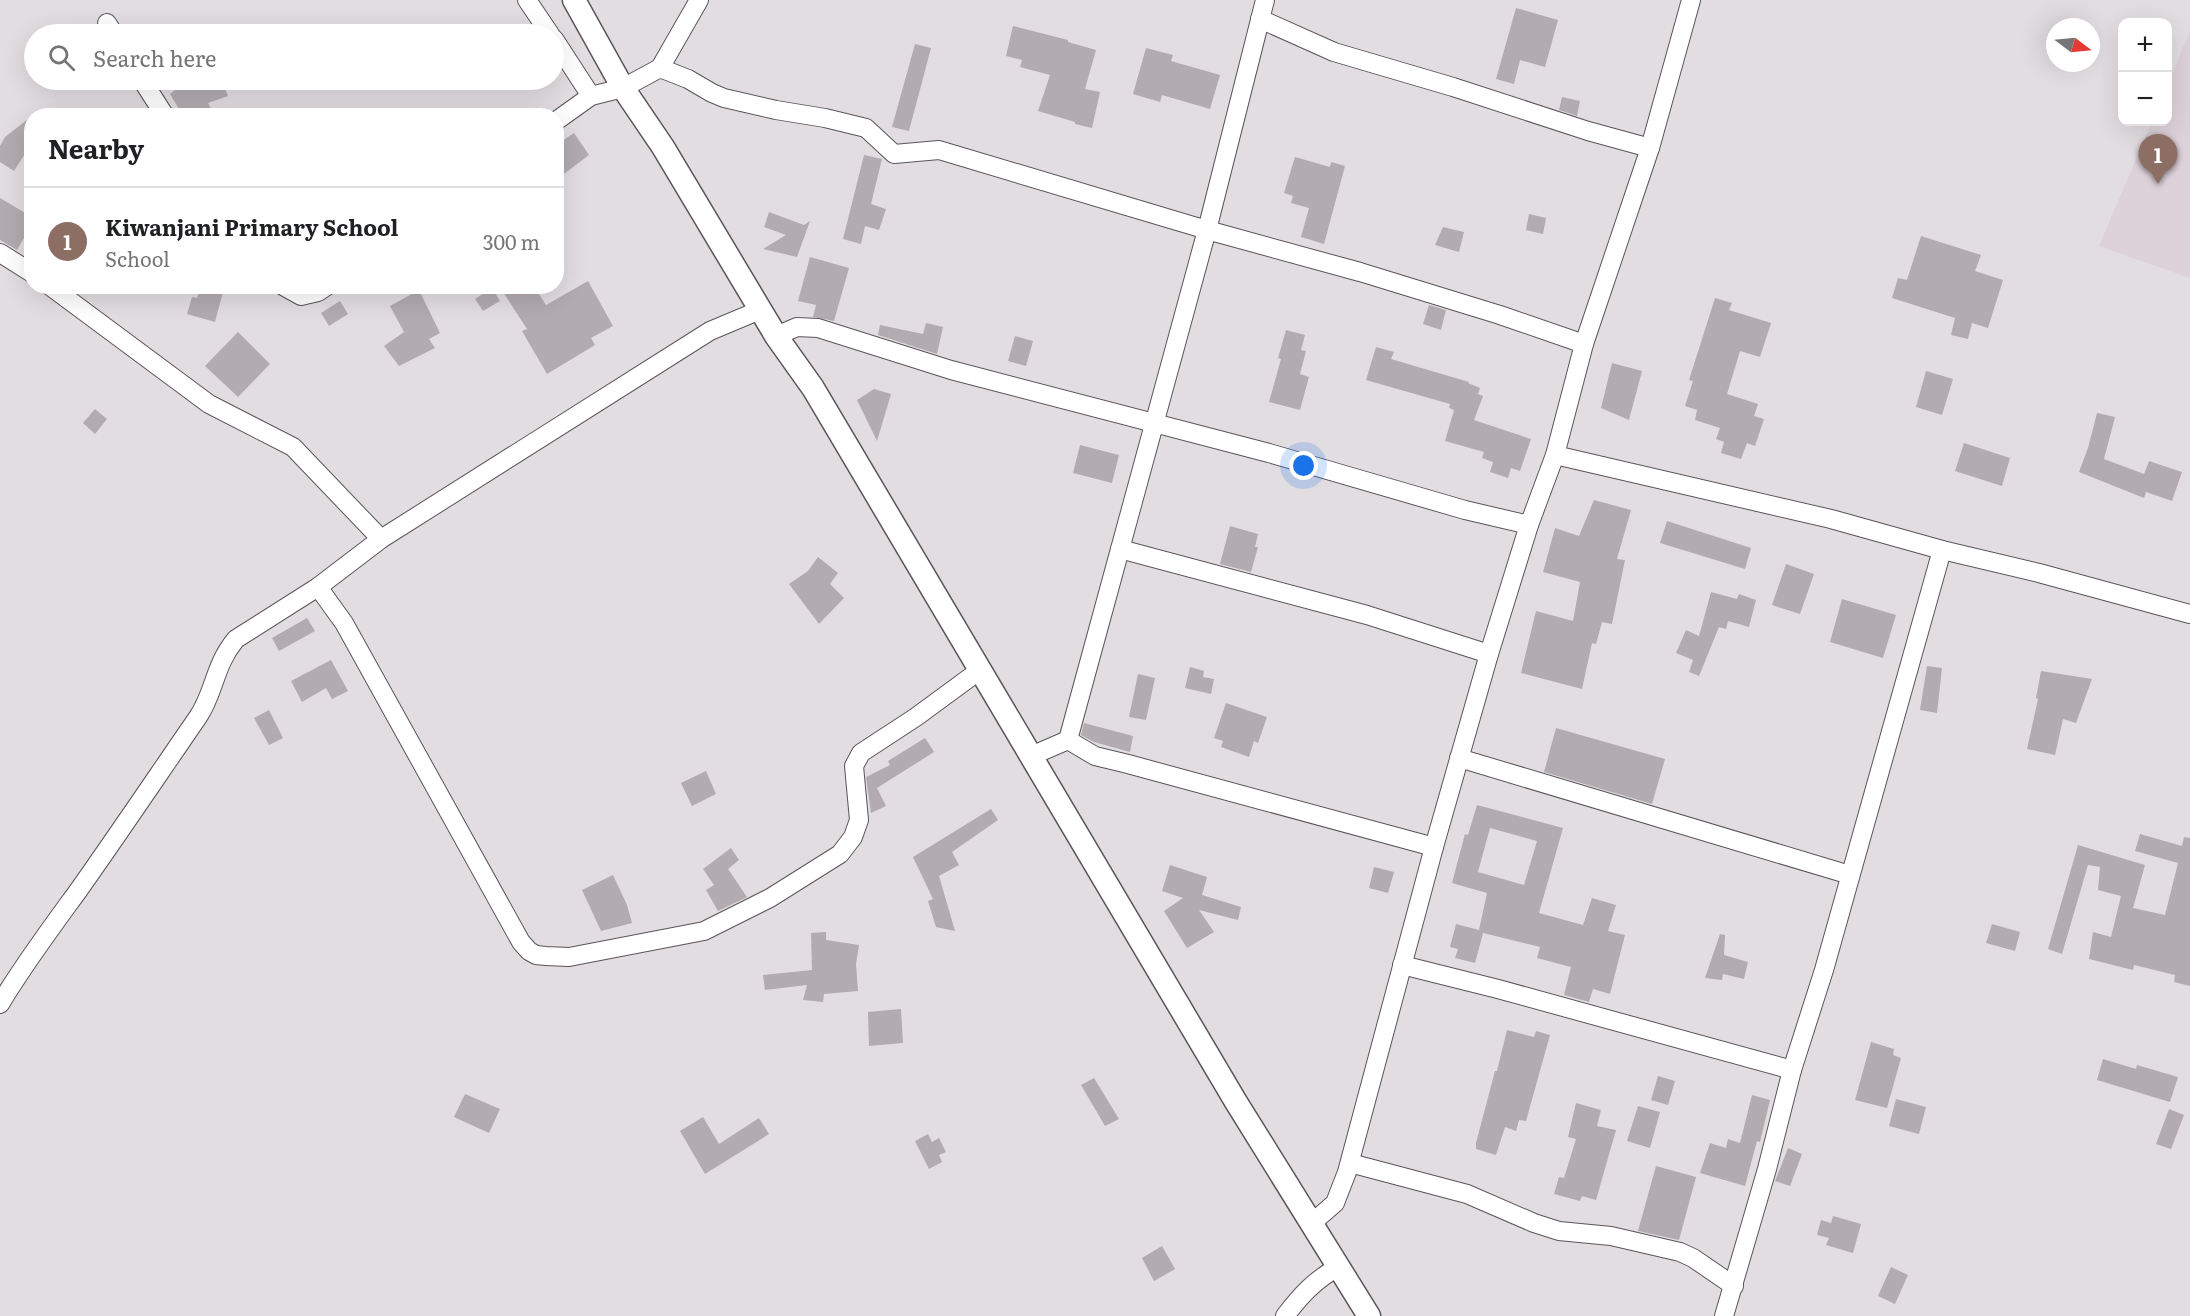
<!DOCTYPE html>
<meta charset="utf-8">
<style>
:root{--surface:#fff;--page:#f6f6f6;--text:#202124;--muted:#757577;--line:#e0e0e0;--accent:#696633}
body{margin:0;font-family:Literata,serif;background:var(--page);color:var(--text)}
.controls{position:absolute;right:18px;top:18px;display:grid;overflow:hidden;border-radius:12px;box-shadow:0 6px 24px #0002}
.controls button{width:54px;height:54px;display:grid;place-items:center;padding:0;border:0;border-bottom:2px solid var(--line);background:var(--surface);color:var(--text);font:30px sans-serif}
.compass{position:absolute;left:2046px;top:18px;width:54px;height:54px;border-radius:50%;background:var(--surface);box-shadow:0 6px 24px #0002;rotate:106deg}
.you{position:absolute;left:1304px;top:466px;width:21px;height:21px;margin:-15px;border:4px solid #fff;border-radius:50%;background:#1a73e8;box-shadow:0 0 0 9px #1a73e833}
.badge{display:grid;place-items:center;width:39px;height:39px;border-radius:50%;background:var(--accent);color:#fff;font-size:20px;font-weight:700}
.pin{position:absolute;translate:-50% -50px;filter:drop-shadow(0 2px 3px #0008)}
.pin::after{content:'';position:absolute;top:32px;width:21px;height:18px;background:inherit;clip-path:polygon(0 0,100% 0,50% 100%)}
.list{margin:0;padding:0;list-style:none}
h2{display:flex;justify-content:space-between;align-items:center;height:78px;margin:0;padding:0 24px;font-size:26px}
h2 small{font-size:20px;font-weight:400;color:var(--muted)}
.list li{display:grid;grid-template-columns:39px 1fr auto;gap:18px;align-items:center;box-sizing:border-box;height:108px;padding:0 24px;border-top:2px solid var(--line)}
.list b{display:block;font-size:22px;white-space:nowrap}
.list p{margin:0;font-size:20px;white-space:nowrap;color:var(--muted)}
.list em{font-size:20px;font-style:normal;color:var(--muted)}
.icon{flex:none;width:33px;height:33px;fill:none;stroke:currentColor;stroke-width:2;stroke-linecap:round;stroke-linejoin:round}
.map{position:relative;flex:none;width:2190px;height:1316px;overflow:hidden}
.search{position:absolute;background:var(--surface);box-shadow:0 6px 24px #0002;left:24px;top:24px;width:540px;height:66px;display:flex;align-items:center;gap:15px;box-sizing:border-box;padding:0 21px;border-radius:33px;color:var(--muted);font-size:22px}
.panel{position:absolute;background:var(--surface);box-shadow:0 6px 24px #0002;left:24px;top:108px;width:540px;height:186px;border-radius:24px}
.map>svg:first-child{display:block}
.built{fill:#ddd1da}
.building{fill:#b2acb0;fill-rule:evenodd}
.lines{fill:none;stroke-linecap:round;stroke-linejoin:round}
.minor-casing{stroke:#5a5558;stroke-width:20}
.tertiary-casing{stroke:#5a5558;stroke-width:25}
.minor{stroke:#fff;stroke-width:18}
.tertiary{stroke:#fff;stroke-width:22}
</style>
<div class="map">
<svg width="2190" height="1316" viewBox="0 0 2190 1316">
<rect width="100%" height="100%" fill="#e2dde1"/>
<path class="built" d="M2190 31V278L2099 246 2152 122H2168V84Z"/>
<g class="building">
<path d="M1516 8 1558 20 1545 67 1520 60 1514 84 1496 79Z"/>
<path d="M1013 26 1068 40V42L1096 50 1085 89 1100 92 1092 128 1075 124V122L1038 111 1050 75 1020 67 1022 60 1006 56Z"/>
<path d="M915 44 931 48 909 131 892 127Z"/>
<path d="M1146 48 1173 55 1171 61 1220 75 1210 109 1162 95 1160 102 1133 94Z"/>
<path d="M188 80H196L203 88 222 81 228 96 208 103 215 116H183L170 94Z"/>
<path d="M1562 97 1580 101 1577 116 1559 110Z"/>
<path d="M32 116V143L14 171 0 162V146L5 137Z"/>
<path d="M574 133 589 155 556 180V145Z"/>
<path d="M864 155 882 159 871 204 886 209 879 230 865 226 861 244 843 239Z"/>
<path d="M1295 157 1330 167 1331 162 1345 166 1324 244 1301 237 1309 208 1291 203 1293 196 1284 193Z"/>
<path d="M0 198 32 217V224L17 250 0 240Z"/>
<path d="M769 212 804 225 810 221 797 257 763 249 786 235 764 227Z"/>
<path d="M1529 214 1546 218 1543 234 1526 230Z"/>
<path d="M1443 227 1464 232 1459 252 1435 245Z"/>
<path d="M1921 236 1981 255 1975 271 2003 280 1988 328 1972 323 1968 339 1951 335 1955 318 1892 298 1898 278 1907 280Z"/>
<path d="M810 257 849 268 834 321 813 317 816 305 798 301Z"/>
<path d="M588 281 613 326 591 338 595 345 547 374 522 331 527 329 503 292 512 286H534L546 305Z"/>
<path d="M207 287 223 292 215 322 187 314 192 297 197 298 199 292 205 294Z"/>
<path d="M492 288 500 301 483 311 475 299Z"/>
<path d="M419 290 440 333 429 339 435 348 399 366 384 346 404 332 390 306Z"/>
<path d="M1715 298 1732 303 1729 310 1771 323 1760 357 1740 351 1727 394 1758 404 1754 416 1764 419 1755 446 1747 443 1741 459 1721 453 1724 442 1716 439 1720 428 1695 420 1697 410 1685 406 1693 381 1689 380Z"/>
<path d="M340 301 348 314 329 326 321 313Z"/>
<path d="M1429 305 1446 310 1441 330 1423 324Z"/>
<path d="M926 323 943 327 937 354 878 335 880 325 923 334Z"/>
<path d="M1286 330 1305 335 1301 350 1306 351 1300 374 1309 377 1300 410 1269 402 1281 359 1278 358Z"/>
<path d="M238 332 270 364 238 397 205 366Z"/>
<path d="M1015 336 1033 341 1026 366 1008 361Z"/>
<path d="M1376 347 1394 352 1391 359 1469 382 1468 383 1480 388 1478 394 1483 396 1474 420 1531 439 1520 471 1511 468 1508 478 1490 472 1493 462 1482 458 1484 452 1445 441 1454 410 1449 408 1450 404 1366 380Z"/>
<path d="M1612 363 1642 371 1629 420 1601 408Z"/>
<path d="M1926 371 1953 379 1942 415 1916 407Z"/>
<path d="M874 389 891 394 877 441 857 400Z"/>
<path d="M95 409 107 419 95 434 83 423Z"/>
<path d="M2097 413 2115 417 2104 459 2144 474 2149 461 2182 472 2172 501 2146 492 2144 498 2079 472 2088 448Z"/>
<path d="M1964 443 2010 458 2002 486 1955 471Z"/>
<path d="M1080 445 1119 455 1112 483 1073 473Z"/>
<path d="M1594 500 1631 510 1617 559 1625 560 1612 624 1602 622 1596 644 1592 643 1582 689 1521 673 1536 611 1573 621 1580 582 1543 572 1555 528 1579 536Z"/>
<path d="M1667 521 1751 548 1745 569 1660 543Z"/>
<path d="M1230 526 1258 534 1255 547H1258L1251 572 1220 564Z"/>
<path d="M818 557 838 573 830 584 844 598 819 624 789 584 808 571Z"/>
<path d="M1786 564 1814 574 1800 614 1772 605Z"/>
<path d="M1711 592 1737 599 1739 594 1756 600 1749 627 1728 621 1726 629 1719 627 1699 676 1689 672 1693 660 1676 653 1686 630 1699 636Z"/>
<path d="M1842 599 1896 615 1883 658 1830 642Z"/>
<path d="M307 618 315 631 279 651 272 638Z"/>
<path d="M331 660 348 691 332 699 326 688 302 702 291 681Z"/>
<path d="M1927 666 1942 668 1937 713 1920 710Z"/>
<path d="M1190 667 1204 671 1203 677 1214 679 1211 694 1185 688Z"/>
<path d="M2041 671 2092 679 2076 723 2063 719 2055 755 2027 749 2038 699 2036 698Z"/>
<path d="M1138 674 1155 678 1146 720 1129 717Z"/>
<path d="M1226 703 1267 717 1258 743 1254 741 1249 757 1221 747 1223 741 1214 738Z"/>
<path d="M269 710 283 738 269 745 254 718Z"/>
<path d="M1084 723 1133 736 1130 752 1094 742 1081 735Z"/>
<path d="M1556 728 1665 759 1652 804 1544 772Z"/>
<path d="M925 738 934 752 877 788 886 806 871 813 866 777 890 765 888 761Z"/>
<path d="M706 771 716 794 692 806 681 783Z"/>
<path d="M1477 805 1563 828 1539 913 1583 925 1592 898 1616 905 1608 931 1625 935 1610 994 1593 989 1589 1002 1564 995 1571 967 1537 958 1540 947 1483 933 1475 963 1455 958 1458 949 1450 947 1456 924 1479 930 1487 893 1452 883 1465 834 1468 835ZM1490 828 1537 841 1524 885 1478 872Z"/>
<path d="M991 809 998 820 952 852 959 865 939 876 955 931 936 927 928 901 933 899 913 857Z"/>
<path d="M2140 834 2182 846 2184 837 2190 838V986L2174 982 2175 975 2134 965 2133 970 2089 959 2093 932 2111 937 2121 896 2098 890 2100 867 2088 865 2062 954 2048 949 2078 845 2145 865 2133 908 2165 915 2178 863 2135 851Z"/>
<path d="M731 848 739 860 728 869 747 897 718 911 706 890 714 885 703 869Z"/>
<path d="M1170 865 1207 877 1202 895 1241 907 1238 920 1199 910 1214 932 1187 948 1164 911 1183 898 1162 891Z"/>
<path d="M1374 867 1394 872 1388 893 1369 888Z"/>
<path d="M613 875 627 905 632 923 601 931 582 890Z"/>
<path d="M1992 924 2020 932 2015 951 1986 943Z"/>
<path d="M826 932V940L859 945 856 964 858 991 824 994 823 1002 803 1000 807 985 765 990 763 975 812 970 811 933Z"/>
<path d="M1720 934 1725 935 1724 955 1748 962 1744 979 1723 974 1722 980 1705 978Z"/>
<path d="M901 1009 903 1043 869 1046 868 1012Z"/>
<path d="M1507 1030 1534 1037 1536 1031 1550 1035 1526 1121 1519 1120 1516 1131 1505 1127 1496 1155 1476 1149V1143L1495 1071H1497Z"/>
<path d="M1871 1042 1894 1049 1893 1055 1901 1058 1887 1108 1855 1100Z"/>
<path d="M2103 1059 2136 1069 2137 1065 2178 1077 2170 1102 2097 1080Z"/>
<path d="M1658 1076 1675 1081 1668 1105 1651 1100Z"/>
<path d="M1094 1078 1119 1119 1105 1126 1081 1085Z"/>
<path d="M465 1094 500 1109 489 1133 454 1117Z"/>
<path d="M1752 1095 1770 1100 1760 1142 1757 1141 1745 1186 1700 1173 1710 1143 1726 1148 1728 1139 1740 1143Z"/>
<path d="M1896 1099 1926 1107 1919 1134 1889 1126Z"/>
<path d="M1576 1103 1601 1110 1597 1126 1616 1130 1596 1200 1582 1196 1580 1201 1554 1194 1559 1177 1564 1178 1576 1139 1568 1137Z"/>
<path d="M1638 1106 1660 1112 1650 1148 1627 1141Z"/>
<path d="M2169 1109 2184 1115 2171 1149 2156 1144Z"/>
<path d="M703 1117 719 1144 759 1118 769 1134 705 1174 680 1131Z"/>
<path d="M928 1134 932 1142 939 1138 946 1152 939 1155 942 1162 929 1169 915 1141Z"/>
<path d="M1788 1148 1802 1154 1790 1186 1775 1181Z"/>
<path d="M1656 1166 1696 1177 1679 1240 1638 1231Z"/>
<path d="M1833 1216 1861 1224 1853 1253 1826 1245 1829 1238 1817 1235 1821 1220 1831 1223Z"/>
<path d="M1162 1246 1175 1269 1154 1281 1142 1258Z"/>
<path d="M1891 1267 1908 1275 1895 1304 1878 1296Z"/>
</g>
<g class="lines">
<defs>
<g id="minor">
<path d="M527 0 550 34"/>
<path d="M1260 19 1334 52 1453 87 1588 131 1650 148"/>
<path d="M107 23 114 34"/>
<path d="M554 39 591 96"/>
<path d="M660 68 699 0"/>
<path d="M142 80 165 116"/>
<path d="M556 121 591 96 623 88 660 68 688 79 712 93 724 98 776 110 825 118 866 128 894 154 939 150 1207 230 1360 272 1500 315 1584 344"/>
<path d="M0 253 32 273"/>
<path d="M283 286 301 296 318 292 327 286"/>
<path d="M776 336 797 327 818 328 951 370 1269 453 1465 510 1529 525"/>
<path d="M1555 455 1831 519 1942 550 2039 573 2190 614"/>
<path d="M381 539 710 331 760 310"/>
<path d="M1120 549 1367 615 1489 654"/>
<path d="M318 587 344 623 521 942 529 951 536 955 546 956 569 957 595 952 704 931 770 898 840 854 853 837 859 820 854 766 861 753 916 717 980 670"/>
<path d="M1068 740 1207 230 1265 0"/>
<path d="M1031 756 1068 740 1095 756 1128 764 1434 847"/>
<path d="M1459 758 1850 875"/>
<path d="M1402 965 1498 989 1792 1070"/>
<path d="M0 1004C24 964 51 928 78 891 119 833 158 775 198 717 215 692 214 665 236 639L318 587 381 539 293 447 209 404 50 286"/>
<path d="M1350 1163 1467 1194 1534 1223 1559 1231 1611 1236 1680 1252 1693 1258 1734 1286"/>
<path d="M1312 1223 1335 1203 1347 1172 1434 847 1489 654 1529 525 1555 455 1584 344 1650 148 1691 0"/>
<path d="M1285 1316C1301 1295 1315 1280 1338 1267"/>
<path d="M1724 1316 1767 1169 1792 1070 1824 970 1942 550"/>
</g>
<path id="tertiary" d="M574 0 623 88 663 147 776 336 813 388 1236 1102 1369 1316"/>
</defs>
<use href="#minor" class="minor-casing"/>
<use href="#tertiary" class="tertiary-casing"/>
<use href="#minor" class="minor"/>
<use href="#tertiary" class="tertiary"/>
</g>
</svg>
<div class="controls">
<button>+</button>
<button>−</button>
</div>
<svg class="compass" viewBox="-18 -18 36 36"><path d="M0-13l5 13h-10z" fill="#e53935"/><path d="M0 13l5-13h-10z" fill="#757577"/></svg>
<div class="you"></div>
<div class="pin badge" style="left:2158px;top:184px;background:#8d6e63">1</div>
<div class="search"><svg class="icon" aria-label="search" viewBox="0 0 24 24"><circle cx="10" cy="10" r="6"/><path d="M15 15l6 6"/></svg>Search here</div>
<section class="panel">
<h2>Nearby<small></small></h2>
<ul class="list">
<li><span class="badge" style="background:#8d6e63">1</span><div><b>Kiwanjani Primary School</b><p>School</p></div><em>300 m</em></li>
</ul>
</section>
</div>
